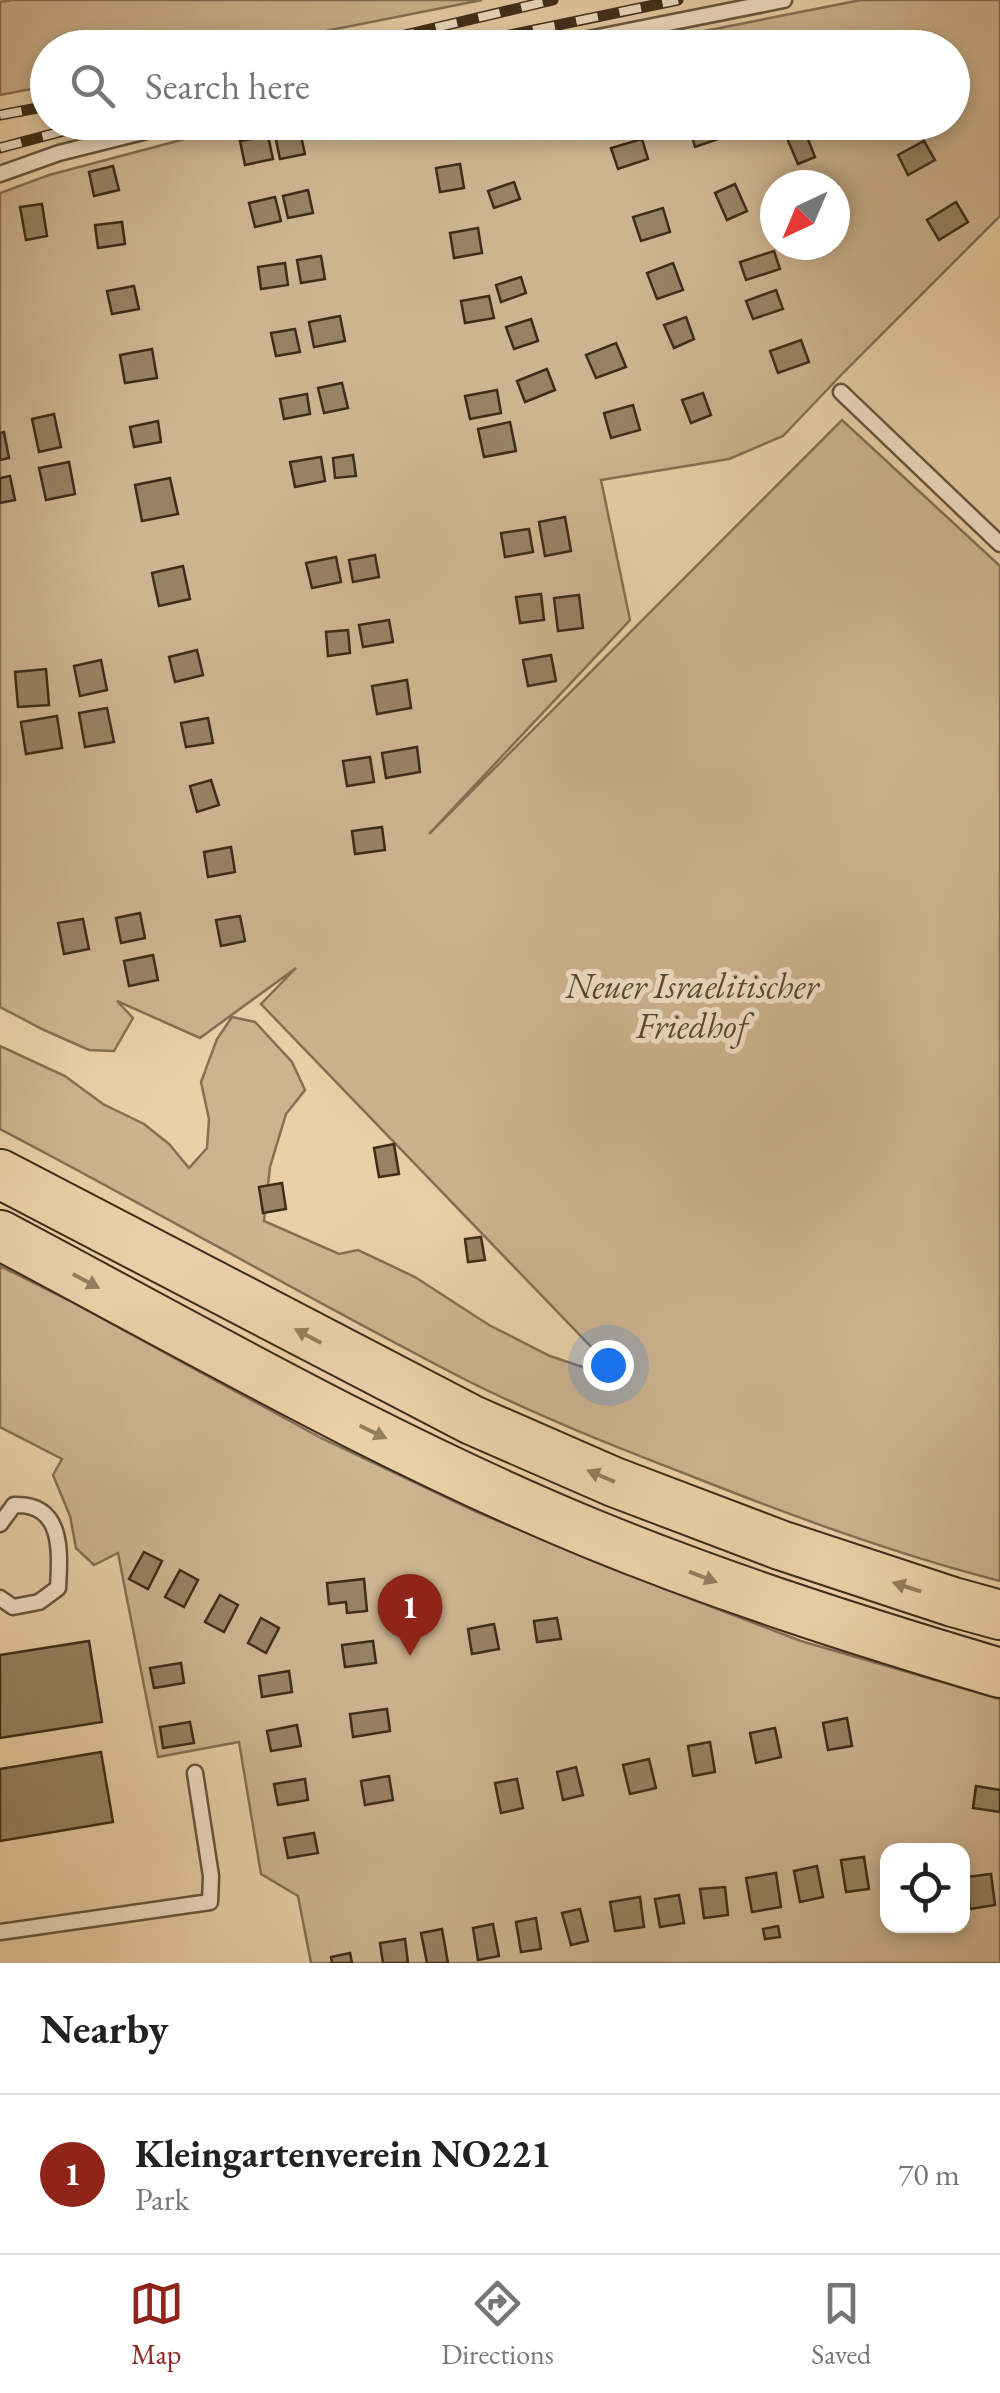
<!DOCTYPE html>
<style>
:root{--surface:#fff;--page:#f6f6f6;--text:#222;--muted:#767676;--line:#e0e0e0;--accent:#8f2418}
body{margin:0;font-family:"EB Garamond",serif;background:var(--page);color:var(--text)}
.controls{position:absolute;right:30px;bottom:30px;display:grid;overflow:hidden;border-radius:20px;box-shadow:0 5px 15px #0003}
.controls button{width:90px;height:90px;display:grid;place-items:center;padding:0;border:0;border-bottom:2px solid var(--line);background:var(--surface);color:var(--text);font:50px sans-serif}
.compass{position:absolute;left:760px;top:170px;width:90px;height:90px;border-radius:50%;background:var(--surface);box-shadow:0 5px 15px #0003;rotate:224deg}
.you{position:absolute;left:608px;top:1365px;width:35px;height:35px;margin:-25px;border:8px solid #fff;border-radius:50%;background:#1a73e8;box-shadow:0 0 0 15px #1a73e833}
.badge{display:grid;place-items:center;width:65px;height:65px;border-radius:50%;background:var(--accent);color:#fff;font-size:32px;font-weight:700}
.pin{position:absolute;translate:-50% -82px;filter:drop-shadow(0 2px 5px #0008)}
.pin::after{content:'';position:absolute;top:52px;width:35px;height:30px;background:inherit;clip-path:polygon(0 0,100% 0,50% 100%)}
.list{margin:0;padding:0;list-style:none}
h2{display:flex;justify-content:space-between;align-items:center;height:130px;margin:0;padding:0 40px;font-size:42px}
h2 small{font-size:32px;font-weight:400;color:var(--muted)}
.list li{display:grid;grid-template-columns:65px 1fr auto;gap:30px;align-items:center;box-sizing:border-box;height:160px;padding:0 40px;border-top:2px solid var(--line)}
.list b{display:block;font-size:38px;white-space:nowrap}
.list p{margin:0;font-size:32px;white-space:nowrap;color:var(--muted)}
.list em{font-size:32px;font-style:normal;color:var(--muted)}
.icon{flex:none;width:55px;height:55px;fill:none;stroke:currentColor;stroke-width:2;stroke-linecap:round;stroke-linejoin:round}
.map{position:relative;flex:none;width:1000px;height:1963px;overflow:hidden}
.search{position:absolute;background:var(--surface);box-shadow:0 5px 15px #0003;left:30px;right:30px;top:30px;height:110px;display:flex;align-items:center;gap:25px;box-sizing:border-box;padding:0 35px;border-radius:55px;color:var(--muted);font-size:38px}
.sheet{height:290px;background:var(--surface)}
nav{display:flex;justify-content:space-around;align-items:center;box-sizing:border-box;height:140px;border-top:2px solid var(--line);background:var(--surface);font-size:28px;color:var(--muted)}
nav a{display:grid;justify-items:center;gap:5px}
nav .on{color:var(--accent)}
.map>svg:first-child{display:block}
.green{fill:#cdb490;stroke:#857054;stroke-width:2.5;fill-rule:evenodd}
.building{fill:#978263;stroke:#3d2d19;stroke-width:2.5}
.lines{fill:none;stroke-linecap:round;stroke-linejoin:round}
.service-casing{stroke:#68563d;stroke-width:19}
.motorway-casing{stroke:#3d2d19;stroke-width:52}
.service{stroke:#f1e0c6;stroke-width:14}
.motorway{stroke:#ead0a8;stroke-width:48}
.rail-casing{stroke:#3d2d19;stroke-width:11}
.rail{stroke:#f1e0c6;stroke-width:8;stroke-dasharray:22;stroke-linecap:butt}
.oneway{fill:#947e60}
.labels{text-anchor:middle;stroke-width:10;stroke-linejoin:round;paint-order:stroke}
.park-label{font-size:35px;font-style:italic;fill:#5a4831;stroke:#f1e0c6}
</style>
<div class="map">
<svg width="1000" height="1963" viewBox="0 0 1000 1963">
<rect width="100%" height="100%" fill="#ead0a8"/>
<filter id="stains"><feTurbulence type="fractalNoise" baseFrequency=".002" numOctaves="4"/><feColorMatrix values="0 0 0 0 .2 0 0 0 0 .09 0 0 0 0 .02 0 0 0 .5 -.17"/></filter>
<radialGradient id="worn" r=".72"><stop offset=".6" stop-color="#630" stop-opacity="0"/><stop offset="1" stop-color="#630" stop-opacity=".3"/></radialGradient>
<g class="green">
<path d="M12 0H482L245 47 48 48 47 86 0 95V2Z"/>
<path d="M861 0H1000V216L844 372 783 436 729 459 601 480 630 620 429 834 842 420 1000 566V1581C895 1554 792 1516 691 1476 616 1447 540 1417 468 1381 310 1300 157 1211 0 1129V1046L65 1076 103 1104 144 1124 169 1144 189 1168 207 1148 209 1119 201 1082 217 1039 232 1017 255 1022 292 1062 305 1090 286 1114 270 1167 264 1221 339 1254 358 1250 415 1277 489 1325 550 1356 624 1381 261 1004 296 968 200 1038 117 1001 133 1018 114 1051 89 1050 44 1030 0 1007V193L49 175 215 131 258 123 952 122V48L623 47ZM775 185H835V245H775Z"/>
<path d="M0 1266 72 1302 321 1438 477 1512 608 1567 801 1641 1000 1699V1963H311L298 1896 261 1874 239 1742 158 1757 118 1553 94 1565 76 1548 70 1516 53 1475 62 1459 0 1427ZM888 1850H962V1926H888Z"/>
</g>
<g class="building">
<path d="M781 38 783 48H750V47Z"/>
<path d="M422 122H454V127L424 131Z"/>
<path d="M471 122H491L493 130 473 133Z"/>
<path d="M688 122H722L727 136 695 147Z"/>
<path d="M299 127 305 154 280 159 274 131Z"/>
<path d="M804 129 815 157 798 164 786 136Z"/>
<path d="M268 136 273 159 245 165 240 141Z"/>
<path d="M642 139 648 159 618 169 611 148Z"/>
<path d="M924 141 935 160 908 175 898 155Z"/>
<path d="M460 164 464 188 440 192 436 168Z"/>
<path d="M113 166 119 190 94 196 89 172Z"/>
<path d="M514 182 520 199 494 208 488 191Z"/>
<path d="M735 184 747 211 727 220 715 193Z"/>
<path d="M837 185 844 203 835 207V186Z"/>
<path d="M308 190 313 213 288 218 283 196Z"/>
<path d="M275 197 281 221 255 227 249 203Z"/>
<path d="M956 202 968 222 939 240 927 220Z"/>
<path d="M42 204 47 236 26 240 20 207Z"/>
<path d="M663 208 670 232 641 241 633 217Z"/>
<path d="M122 222 125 244 98 248 95 225Z"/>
<path d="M478 228 482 253 454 258 450 233Z"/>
<path d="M774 251 780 269 746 280 740 262Z"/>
<path d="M321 256 325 279 301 283 297 260Z"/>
<path d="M285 263 288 285 261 289 258 267Z"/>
<path d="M673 263 683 290 657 299 647 273Z"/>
<path d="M521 277 526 293 501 302 496 285Z"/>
<path d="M134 286 139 309 112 314 107 291Z"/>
<path d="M776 290 783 309 753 319 746 301Z"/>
<path d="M489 296 494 318 465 323 461 301Z"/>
<path d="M340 316 345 341 314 347 309 322Z"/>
<path d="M686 317 694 339 674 348 664 325Z"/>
<path d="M531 319 538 341 514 349 506 327Z"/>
<path d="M295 329 300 352 276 356 271 333Z"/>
<path d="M801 340 809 362 778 373 770 351Z"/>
<path d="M616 343 626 367 596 378 586 355Z"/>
<path d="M152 349 157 378 125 383 120 355Z"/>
<path d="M547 369 555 390 525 402 517 381Z"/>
<path d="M342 383 348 408 324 413 318 388Z"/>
<path d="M497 390 501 413 470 419 465 396Z"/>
<path d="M703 393 711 415 691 423 682 400Z"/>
<path d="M307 394 310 414 284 419 280 399Z"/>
<path d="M633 405 640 430 611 438 604 413Z"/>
<path d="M54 414 61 447 39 452 32 419Z"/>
<path d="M158 421 161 442 134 447 130 427Z"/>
<path d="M510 422 516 451 484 457 478 429Z"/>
<path d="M4 432 9 458 0 460V433Z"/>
<path d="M353 455 356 476 335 478 333 458Z"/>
<path d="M321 457 325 481 295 487 290 462Z"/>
<path d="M69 462 75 494 46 500 39 468Z"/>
<path d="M10 476 15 500 0 503V478Z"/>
<path d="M170 478 178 514 142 521 135 485Z"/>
<path d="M565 517 571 551 545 556 539 522Z"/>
<path d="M529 529 533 552 505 557 501 533Z"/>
<path d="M375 555 379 577 353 582 349 560Z"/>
<path d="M336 557 341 582 312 588 306 563Z"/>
<path d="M183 566 190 599 159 606 152 573Z"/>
<path d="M541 594 544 620 520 623 516 597Z"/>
<path d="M579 595 583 628 558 631 554 598Z"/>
<path d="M389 620 393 642 363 647 359 625Z"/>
<path d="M348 630 350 653 328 656 326 632Z"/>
<path d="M197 650 203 675 175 682 169 657Z"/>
<path d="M551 655 556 681 528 686 523 660Z"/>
<path d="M101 660 107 690 80 696 74 666Z"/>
<path d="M46 669 49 705 18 707 15 672Z"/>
<path d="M407 680 411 708 377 714 372 686Z"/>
<path d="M107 708 114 742 85 747 79 713Z"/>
<path d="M57 716 62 748 26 754 21 722Z"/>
<path d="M208 718 213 743 186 747 181 723Z"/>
<path d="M417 747 420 772 386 778 382 753Z"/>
<path d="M370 757 374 782 347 786 343 761Z"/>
<path d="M211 780 219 805 197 812 190 786Z"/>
<path d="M382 827 385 850 355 854 352 831Z"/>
<path d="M231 847 235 872 208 877 204 852Z"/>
<path d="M140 913 145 938 121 943 116 918Z"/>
<path d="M240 916 245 941 221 946 216 920Z"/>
<path d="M83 919 89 949 64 954 58 923Z"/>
<path d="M153 955 158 980 129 986 124 961Z"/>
<path d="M394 1144 399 1174 379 1177 374 1148Z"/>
<path d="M282 1183 286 1209 263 1213 259 1187Z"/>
<path d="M481 1237 485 1260 468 1262 465 1239Z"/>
<path d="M144 1552 162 1561 148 1589 129 1579Z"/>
<path d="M180 1570 198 1580 184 1607 165 1597Z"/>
<path d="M364 1579 367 1611 347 1613 346 1602 329 1604 327 1583Z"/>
<path d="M220 1595 238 1605 224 1632 205 1622Z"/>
<path d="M261 1618 279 1628 266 1653 248 1643Z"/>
<path d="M557 1618 561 1639 537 1642 534 1621Z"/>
<path d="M494 1624 499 1649 472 1654 468 1629Z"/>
<path d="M89 1641 102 1722 0 1738V1655Z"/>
<path d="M373 1641 376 1663 345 1667 342 1645Z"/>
<path d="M181 1663 184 1683 154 1688 150 1668Z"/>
<path d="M289 1671 292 1692 262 1697 259 1676Z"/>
<path d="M387 1709 390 1731 353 1737 350 1714Z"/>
<path d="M847 1718 852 1746 828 1750 823 1723Z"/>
<path d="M190 1722 194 1743 163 1748 160 1727Z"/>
<path d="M297 1725 301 1746 271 1751 267 1731Z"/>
<path d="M775 1728 781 1757 756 1763 750 1733Z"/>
<path d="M710 1742 715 1772 693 1776 688 1746Z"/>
<path d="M101 1752 113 1822 0 1841V1769Z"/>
<path d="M649 1759 656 1788 630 1794 623 1765Z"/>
<path d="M576 1767 583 1795 563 1800 557 1772Z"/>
<path d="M389 1776 393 1800 365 1805 361 1781Z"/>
<path d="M305 1779 308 1800 278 1805 274 1784Z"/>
<path d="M517 1779 523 1808 501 1813 495 1783Z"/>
<path d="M976 1786 1000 1790V1812L973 1808Z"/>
<path d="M314 1833 318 1853 288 1858 284 1838Z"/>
<path d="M864 1857 869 1889 846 1892 841 1860Z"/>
<path d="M817 1866 823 1897 800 1902 794 1871Z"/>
<path d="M776 1873 781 1907 752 1912 746 1878Z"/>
<path d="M991 1874 995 1905 970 1909 966 1877Z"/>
<path d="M725 1887 728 1915 704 1918 700 1889Z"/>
<path d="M679 1895 684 1923 660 1927 655 1899Z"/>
<path d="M640 1897 644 1927 615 1931 610 1902Z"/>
<path d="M580 1909 588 1941 571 1945 562 1913Z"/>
<path d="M536 1918 541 1949 521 1952 516 1922Z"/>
<path d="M493 1924 499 1956 478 1960 473 1928Z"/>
<path d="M778 1926 780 1937 765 1939 763 1929Z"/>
<path d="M442 1929 448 1963H427L421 1933Z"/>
<path d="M405 1939 408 1963H383L380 1943Z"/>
<path d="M350 1953 352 1963H332L331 1957Z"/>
</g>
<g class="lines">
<defs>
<g id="service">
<path d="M543 48 784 0"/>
<path d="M0 174 59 153 183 122"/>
<path d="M841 392 1000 544"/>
<path d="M0 1524 14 1505C64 1503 60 1552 58 1588L39 1602 13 1607 0 1598"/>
<path d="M0 1932 210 1902 211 1876 195 1773"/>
</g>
<g id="motorway">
<path d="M0 1174 472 1420 614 1482 780 1545 953 1602 1000 1615"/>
<path d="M0 1235C194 1338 386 1449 590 1533 724 1588 862 1632 1000 1673"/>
</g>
</defs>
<use href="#service" class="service-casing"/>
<use href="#motorway" class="motorway-casing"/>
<use href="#service" class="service"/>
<use href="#motorway" class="motorway"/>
<defs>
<g id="rail">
<path d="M350 48 553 0"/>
<path d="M447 48 678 0"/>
<path d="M0 115 48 106"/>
<path d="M0 148 97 122"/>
</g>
</defs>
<use href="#rail" class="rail-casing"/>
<use href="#rail" class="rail"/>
</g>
<defs><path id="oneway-solid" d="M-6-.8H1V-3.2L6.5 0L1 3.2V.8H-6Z" transform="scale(2.5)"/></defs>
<g class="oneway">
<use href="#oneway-solid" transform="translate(86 1281) rotate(28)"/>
<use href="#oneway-solid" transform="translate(308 1336) rotate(-152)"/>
<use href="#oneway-solid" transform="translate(373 1432) rotate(26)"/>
<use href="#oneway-solid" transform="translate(601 1476) rotate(-157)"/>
<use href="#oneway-solid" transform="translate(703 1577) rotate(21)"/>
<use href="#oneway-solid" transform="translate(907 1587) rotate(-162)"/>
</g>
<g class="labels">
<g class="park-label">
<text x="692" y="998">Neuer Israelitischer<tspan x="692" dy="40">Friedhof</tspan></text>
</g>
</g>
<rect width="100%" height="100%" filter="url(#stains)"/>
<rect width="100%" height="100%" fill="url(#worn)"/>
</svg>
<div class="controls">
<button><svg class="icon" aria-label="locate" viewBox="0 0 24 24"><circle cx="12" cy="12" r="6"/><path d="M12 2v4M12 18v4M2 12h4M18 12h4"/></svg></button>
</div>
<svg class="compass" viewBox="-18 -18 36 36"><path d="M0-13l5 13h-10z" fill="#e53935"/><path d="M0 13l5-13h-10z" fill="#767676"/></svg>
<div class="you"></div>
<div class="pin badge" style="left:410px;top:1656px">1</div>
<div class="search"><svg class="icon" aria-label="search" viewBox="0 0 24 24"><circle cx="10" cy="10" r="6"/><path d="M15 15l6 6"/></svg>Search here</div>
</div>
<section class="sheet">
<h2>Nearby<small></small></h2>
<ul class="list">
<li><span class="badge">1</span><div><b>Kleingartenverein NO221</b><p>Park</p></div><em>70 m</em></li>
</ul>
</section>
<nav>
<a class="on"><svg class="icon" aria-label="map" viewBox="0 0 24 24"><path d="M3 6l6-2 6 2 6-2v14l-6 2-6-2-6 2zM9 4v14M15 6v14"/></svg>Map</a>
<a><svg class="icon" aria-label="directions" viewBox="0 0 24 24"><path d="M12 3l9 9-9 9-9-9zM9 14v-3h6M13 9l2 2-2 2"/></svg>Directions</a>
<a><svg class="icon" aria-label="saved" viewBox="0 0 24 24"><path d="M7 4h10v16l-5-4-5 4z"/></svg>Saved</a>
</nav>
